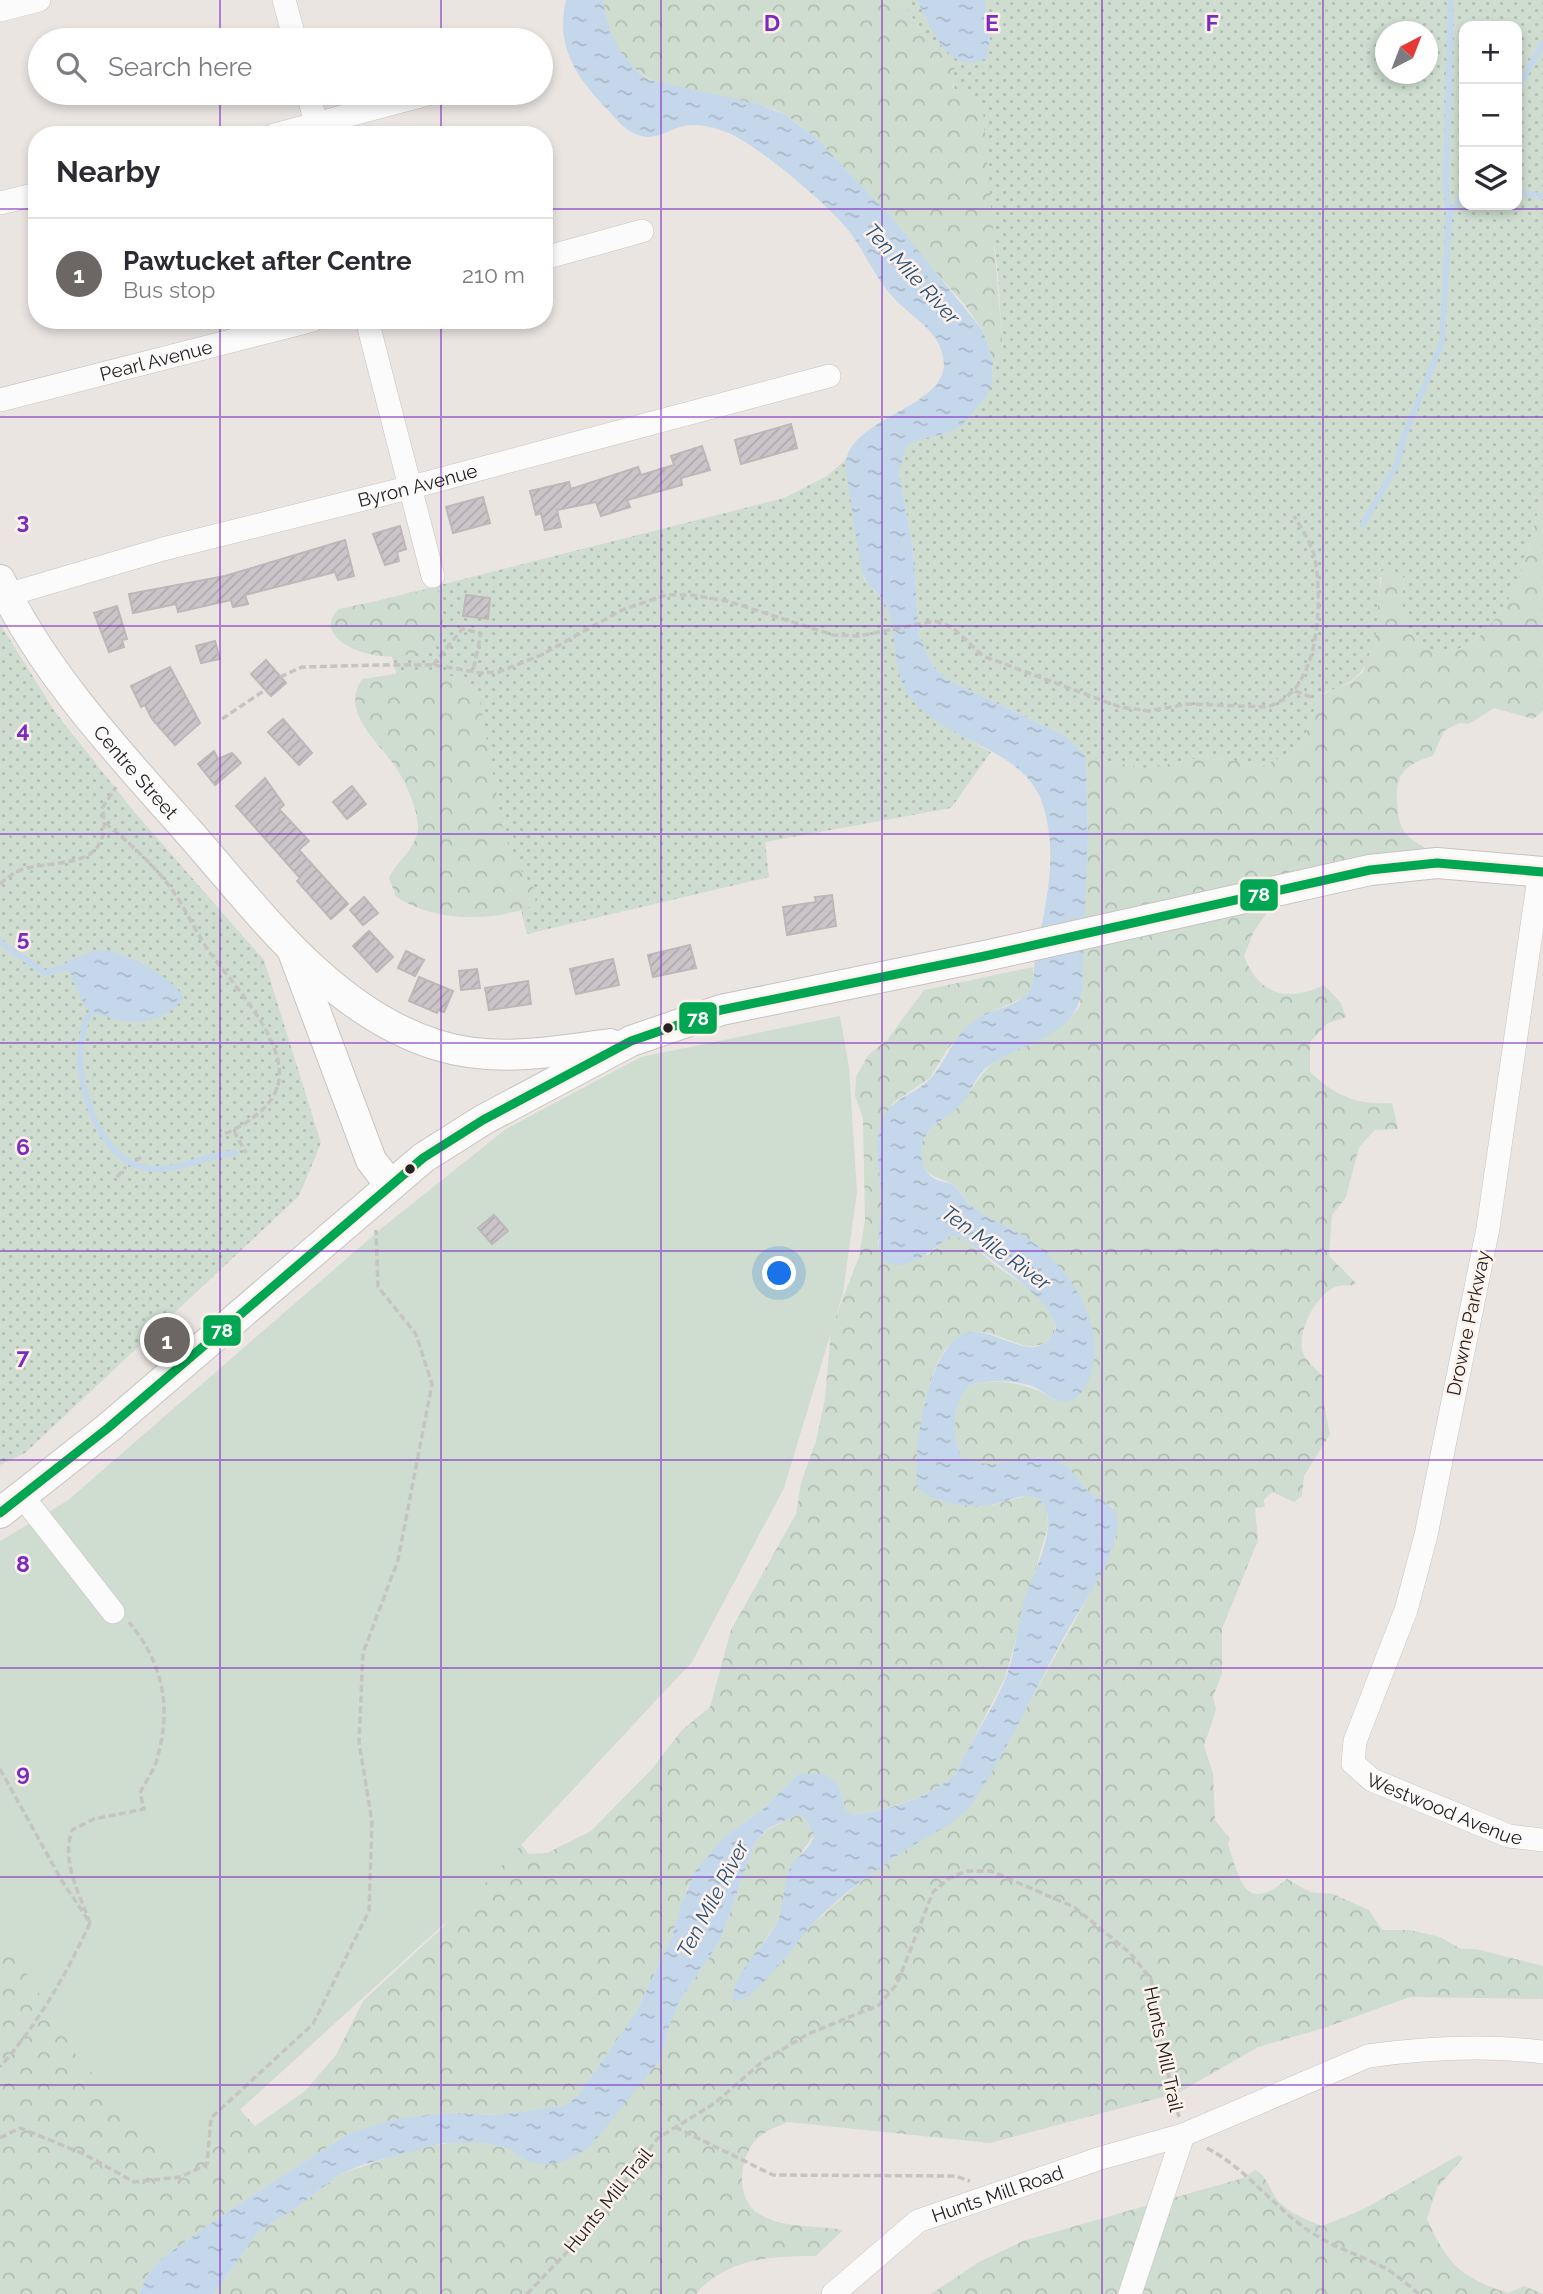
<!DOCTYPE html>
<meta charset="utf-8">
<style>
:root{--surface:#fff;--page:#f2f2f3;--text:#2b2b33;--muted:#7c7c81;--line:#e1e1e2;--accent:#6c6765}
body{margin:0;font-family:Raleway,sans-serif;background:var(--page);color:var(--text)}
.controls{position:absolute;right:21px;top:21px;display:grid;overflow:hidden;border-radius:14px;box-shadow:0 4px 10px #0003}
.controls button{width:63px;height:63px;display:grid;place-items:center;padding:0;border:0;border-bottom:2px solid var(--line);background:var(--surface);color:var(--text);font:35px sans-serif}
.compass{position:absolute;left:1375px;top:21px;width:63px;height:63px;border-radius:50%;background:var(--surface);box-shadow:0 4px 10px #0003;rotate:42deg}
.you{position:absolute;left:780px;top:1274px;width:24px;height:24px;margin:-18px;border:5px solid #fff;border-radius:50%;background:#1a73e8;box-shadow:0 0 0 10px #1a73e833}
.badge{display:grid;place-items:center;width:46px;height:46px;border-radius:50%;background:var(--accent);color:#fff;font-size:23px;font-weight:700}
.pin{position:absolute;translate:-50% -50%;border:4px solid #fff;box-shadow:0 2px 7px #0006}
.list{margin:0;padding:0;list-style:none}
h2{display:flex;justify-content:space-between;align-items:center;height:91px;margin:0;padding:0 28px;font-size:30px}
h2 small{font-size:23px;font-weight:400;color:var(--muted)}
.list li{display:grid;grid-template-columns:46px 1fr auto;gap:21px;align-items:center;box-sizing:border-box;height:112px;padding:0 28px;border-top:2px solid var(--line)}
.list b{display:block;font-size:26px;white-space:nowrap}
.list p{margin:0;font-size:23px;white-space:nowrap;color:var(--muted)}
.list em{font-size:23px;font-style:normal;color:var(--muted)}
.icon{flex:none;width:38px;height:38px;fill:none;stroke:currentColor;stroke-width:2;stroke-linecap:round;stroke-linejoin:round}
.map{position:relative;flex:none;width:1543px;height:2294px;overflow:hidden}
.search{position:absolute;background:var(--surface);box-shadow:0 4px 10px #0003;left:28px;top:28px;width:525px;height:77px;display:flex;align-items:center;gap:18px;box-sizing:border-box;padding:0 24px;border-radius:38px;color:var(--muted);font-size:26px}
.panel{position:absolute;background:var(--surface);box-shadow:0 4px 10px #0003;left:28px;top:126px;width:525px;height:203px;border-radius:28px}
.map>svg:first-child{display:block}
.grass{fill:url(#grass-dots);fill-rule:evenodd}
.forest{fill:url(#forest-crowns)}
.park{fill:#ceddcf}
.water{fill:url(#water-ripples)}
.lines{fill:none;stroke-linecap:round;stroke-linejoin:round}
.stream{stroke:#c5d7ea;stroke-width:6}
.building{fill:url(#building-hatch);stroke:#bcb8b8;stroke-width:2}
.minor-casing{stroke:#c7c3c0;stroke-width:24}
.major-casing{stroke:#c7c3c0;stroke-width:32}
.path{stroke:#c5c4c2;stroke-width:3.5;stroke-dasharray:7 3.5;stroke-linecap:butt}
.minor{stroke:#fcfbfb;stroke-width:23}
.major{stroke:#fcfbfb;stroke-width:30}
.bus-1-casing{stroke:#fdf1eb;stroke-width:14}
.bus-1{stroke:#00a651;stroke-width:9}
.grid{fill:none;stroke:#7b2cbf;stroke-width:2;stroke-opacity:0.55}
.bus-dot{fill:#272321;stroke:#fdf1eb;stroke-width:2.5}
.labels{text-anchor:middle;stroke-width:5;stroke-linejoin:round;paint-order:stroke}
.street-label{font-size:19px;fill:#272321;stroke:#fdf1eb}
.water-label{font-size:21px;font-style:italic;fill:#2a537b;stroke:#fdf1eb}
.grid-label{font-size:23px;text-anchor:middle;font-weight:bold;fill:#7b2cbf;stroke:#fdf1eb;stroke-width:5;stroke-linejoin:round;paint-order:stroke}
.line-badge{stroke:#fdf1eb;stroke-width:2.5}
.badge-label{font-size:19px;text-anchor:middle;font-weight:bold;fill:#fff}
</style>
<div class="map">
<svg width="1543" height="2294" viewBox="0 0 1543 2294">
<defs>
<pattern id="grass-dots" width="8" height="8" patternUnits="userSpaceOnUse" patternTransform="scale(1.75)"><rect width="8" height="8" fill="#ceddcf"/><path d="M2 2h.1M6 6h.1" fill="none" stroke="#b1bdb1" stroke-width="1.8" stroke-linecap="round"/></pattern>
<pattern id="forest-crowns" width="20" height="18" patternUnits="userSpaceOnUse" patternTransform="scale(1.75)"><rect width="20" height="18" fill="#ceddcf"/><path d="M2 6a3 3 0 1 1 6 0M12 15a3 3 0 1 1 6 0" fill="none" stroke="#b1bdb1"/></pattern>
<pattern id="water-ripples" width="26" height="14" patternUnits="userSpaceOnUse" patternTransform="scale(1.75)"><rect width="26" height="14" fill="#c5d7ea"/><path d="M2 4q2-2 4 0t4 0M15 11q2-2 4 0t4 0" fill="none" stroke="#a9b8c8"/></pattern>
<pattern id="building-hatch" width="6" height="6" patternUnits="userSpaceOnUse" patternTransform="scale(1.75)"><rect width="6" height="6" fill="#cbc5c9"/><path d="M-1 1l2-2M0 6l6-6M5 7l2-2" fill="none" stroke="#aea9ac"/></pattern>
</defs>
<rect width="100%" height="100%" fill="#ebe5e2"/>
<g class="grass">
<path d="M900 0H917L943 48 987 58 990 39 985 0H1543V496C1530 533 1526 579 1501 611 1490 626 1476 643 1458 649 1411 665 1395 613 1405 578L1380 577C1379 613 1381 670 1342 686 1332 690 1325 694 1315 692L1316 705 1303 742 1289 754 1262 766 1211 756 1146 768 1086 757 1066 736 946 679 933 666 919 636 913 549 899 472 902 457 906 447 918 439 948 433 992 383 993 362 1003 350C999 311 1000 271 992 232 981 174 954 119 951 59L934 48ZM1464 26H1517V205H1464ZM1386 32H1428V74H1386Z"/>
<path d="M846 459 864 579 885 602 937 721 991 752 951 808 765 842 769 877 527 934 521 910 461 917 377 601 784 498 827 476Z"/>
<path d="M0 624 55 712 136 814 264 960 321 1143 299 1196 25 1453 0 1465Z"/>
</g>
<g class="forest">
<path d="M603 0H900L934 48 955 60 953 88 982 100 1003 350 993 362 983 331 965 305C932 268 899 231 866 194 841 166 818 137 787 116 773 107 753 104 736 101 664 87 615 85 603 0Z"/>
<path d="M1543 496V711L1533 719 1494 708 1469 724 1459 723 1444 731 1433 756C1406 764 1395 773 1397 802 1399 827 1401 834 1424 847V869L1264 900 1266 914 1254 931 1244 956C1259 995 1287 1003 1324 985L1341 1003 1346 1017 1328 1023 1310 1042V1072C1336 1096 1356 1105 1392 1103L1398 1129 1375 1130 1359 1147 1346 1197 1332 1215 1329 1256 1357 1284C1349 1287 1342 1284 1335 1287 1315 1295 1293 1338 1305 1357 1310 1364 1318 1371 1324 1377L1323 1400 1330 1434 1304 1476 1302 1496 1294 1502 1272 1492 1264 1500 1265 1507 1255 1508 1258 1540 1222 1629V1674L1213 1697 1216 1709 1204 1746 1213 1773 1215 1820 1230 1839 1228 1844C1240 1880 1245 1915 1287 1879L1310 1892 1333 1894 1369 1910 1382 1930H1410L1440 1937 1461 1949H1476L1543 1966V1999L1410 1997 1324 2028 1258 2047 1178 2093 990 2143 788 2122C776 2127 764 2131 755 2141 739 2160 735 2198 759 2214 782 2229 817 2225 843 2230L816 2256C774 2256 725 2258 696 2294H214L258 2232 299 2206 340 2174 420 2147 458 2142 485 2143 509 2149 529 2162 660 2060 670 2024 683 1996 720 1941 755 1842 767 1830 797 1815 805 1818 814 1835 788 1871 783 1905 776 1924 744 1970 814 1923 867 1876 909 1848 981 1790 1100 1575 1113 1507 1090 1494 1067 1467 1039 1457 1001 1466 980 1465 962 1458C951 1434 952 1406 969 1385 1001 1377 1029 1384 1056 1400L1082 1301C1068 1281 1055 1260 1035 1244 1018 1230 994 1223 975 1209 966 1203 960 1188 950 1183 938 1177 926 1176 922 1162 912 1133 945 1121 960 1104 974 1089 980 1072 997 1060 1028 1039 1056 1039 1080 1006L1088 836 1086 757 1146 768 1211 756 1262 766 1289 754 1303 742 1316 705 1315 691 1323 694 1350 683 1363 672 1375 638 1382 570 1405 577C1395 613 1411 664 1458 649 1476 644 1490 626 1501 611 1526 579 1530 533 1543 496Z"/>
<path d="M437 588C478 696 290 655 339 609Z"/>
<path d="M396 674C426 673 462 668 479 696L503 829 513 859 536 891 535 905C491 923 436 922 396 897L389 878C397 860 417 849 418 827 418 808 404 778 392 762 374 738 341 711 362 679Z"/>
<path d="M1033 967 1034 983 1027 996 979 1018 948 1048 930 1078 893 1103 878 1140 882 1205 878 1244 928 1255 950 1236 963 1238C975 1247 986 1258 998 1267 1020 1284 1067 1305 1052 1339 1025 1358 1007 1333 980 1332 931 1329 923 1411 921 1446L992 1505 1030 1495 1040 1500 1047 1509 1048 1526 1005 1678 955 1775C929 1797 885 1812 851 1815L845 1809 839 1786 798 1774 760 1812 725 1836 687 1888 672 1937 635 2014 579 2094 566 2105 499 2115 450 2113 346 2135 230 2210 165 2256 148 2274 139 2294H0V1854L255 2126 305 2091 336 2055 363 2001 443 1927 509 1830 529 1854 547 1853 591 1831 651 1770 682 1730 710 1707 731 1630 796 1514 801 1483 816 1441 825 1399 831 1329 859 1257 865 1220 863 1118 855 1096 856 1077 869 1054 887 1040 924 990Z"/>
<path d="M1459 2155 1463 2158 1437 2188 1427 2219C1448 2265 1460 2277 1508 2293L1524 2286 1543 2294H931L979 2262 1023 2241 1243 2178 1255 2170C1267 2175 1270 2191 1278 2201 1291 2214 1305 2219 1322 2226L1362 2210Z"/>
</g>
<path class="park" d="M840 1016 849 1067 857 1192 843 1293 784 1488 692 1662 465 1905 177 2167 79 2059 0 1930V1541L67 1501 383 1227 506 1129 641 1057Z"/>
<g class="water">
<path d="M566 0H603C608 33 621 63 650 80L757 104 784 114 815 137 893 219 983 331 993 362 992 383 987 396 963 424 948 433 918 440 906 447 899 472 913 549 919 636 933 666 946 679 1066 736 1086 757 1088 836 1082 988C1077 1040 1021 1040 986 1068 974 1078 970 1096 958 1107 946 1119 927 1126 922 1144 919 1155 923 1170 933 1178 938 1182 947 1181 953 1185 961 1191 965 1202 974 1208 992 1222 1016 1229 1034 1243 1069 1269 1103 1321 1093 1366 1090 1379 1084 1395 1071 1400 1056 1406 1045 1391 1032 1386 1014 1380 988 1380 969 1385 952 1406 951 1434 962 1458 1005 1476 1031 1445 1064 1465 1074 1471 1080 1484 1089 1492 1098 1501 1117 1504 1118 1520 1119 1556 1080 1607 1063 1639 1032 1695 1006 1753 971 1806 953 1825 931 1834 909 1848 875 1870 840 1895 812 1925 796 1942 756 2001 733 2002 732 1972 765 1947 777 1922 785 1905 782 1886 789 1870 794 1856 811 1850 814 1835L805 1818 797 1815 767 1829 755 1842 720 1941 683 1996 670 2024 660 2060 589 2148 564 2161 547 2165 529 2162 509 2149 485 2143H443L362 2165 340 2174 299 2206 258 2232 214 2294H139L148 2274 165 2256 230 2210 346 2135 394 2119 450 2113 499 2115 566 2105 579 2094 635 2014 672 1937 682 1902 696 1870 725 1836 760 1812 798 1774H825L839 1786 845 1809 852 1815C886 1812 929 1797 955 1775 970 1742 991 1713 1005 1680 1015 1655 1017 1628 1024 1602 1030 1579 1067 1513 1036 1498 1025 1492 1007 1502 995 1504 969 1510 939 1503 918 1489 912 1454 927 1345 966 1333 996 1325 1038 1371 1056 1329 1053 1298 988 1259 963 1238L950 1236C934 1250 889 1286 880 1248 876 1234 882 1218 882 1204 882 1177 871 1142 884 1117 894 1097 917 1093 931 1078 949 1057 954 1032 980 1017 995 1009 1026 1004 1032 986 1035 978 1033 969 1035 960 1044 910 1058 864 1045 812 1030 748 953 746 914 702 887 672 901 630 884 602 879 591 866 586 863 574 860 562 845 470 846 461 854 417 941 408 944 366 944 358 941 347 937 341 927 324 906 312 893 297 873 276 863 246 843 224 822 200 755 143 726 132 713 127 697 123 683 126 668 130 657 140 641 136 626 132 617 120 607 109 576 77 555 46 566 0Z"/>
<path d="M917 0H985L990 39 987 58C948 78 931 27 917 0Z"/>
<path d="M109 950C134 959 171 975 184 998 164 1022 139 1026 110 1018 103 1016 95 1015 90 1011 82 1005 69 973 66 962L90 952Z"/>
</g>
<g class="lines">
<g class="stream">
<path d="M1517 89 1543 43"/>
<path d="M1517 193 1543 196"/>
<path d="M1450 214 1464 194"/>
<path d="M1363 524 1396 466 1403 439 1442 342 1449 216 1446 180 1451 0"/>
<path d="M0 942 45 973 67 967"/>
<path d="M92 1013 87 1017C83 1031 80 1045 80 1060 82 1098 103 1161 146 1168 177 1174 204 1154 235 1153"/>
</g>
</g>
<g class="building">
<path d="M791 424 797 448 741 464 735 440Z"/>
<path d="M702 446 710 470 681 478 682 485 627 500 630 507 601 516 596 502 557 510 561 527 545 530 541 513 536 515 530 491 569 482 571 489 638 467 641 475 674 465 671 456Z"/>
<path d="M483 497 490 523 453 533 446 507Z"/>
<path d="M400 526 406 549 397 552 399 561 385 565 373 534Z"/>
<path d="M345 540 354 576 338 580 335 572 245 595 248 604 233 607 231 600 178 612 176 604 133 613 129 594 225 576Z"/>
<path d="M466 595 490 598 488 619 463 616Z"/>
<path d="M117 606 127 639 122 640 124 647 109 652 94 613Z"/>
<path d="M215 641 220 659 201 663 196 646Z"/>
<path d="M266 660 286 683 271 696 251 674Z"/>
<path d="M170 667 200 723 175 745 152 719 145 705 141 707 131 686Z"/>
<path d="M283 719 312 753 299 765 268 732Z"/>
<path d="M214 751 218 759 232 753 241 763 215 785 198 764Z"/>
<path d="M265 778 284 805 279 809 309 841 299 850 348 904 331 919 297 881 300 878 236 806Z"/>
<path d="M352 786 366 804 347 819 333 802Z"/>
<path d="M832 895 836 926 787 935 783 907 816 902 815 897Z"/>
<path d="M364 897 378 913 363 925 350 910Z"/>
<path d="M369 931 393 957 377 972 353 946Z"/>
<path d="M690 945 696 968 653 977 648 955Z"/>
<path d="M406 951 424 960 415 976 398 968Z"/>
<path d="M613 959 619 985 576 994 570 969Z"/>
<path d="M477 969 480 988 461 990 459 971Z"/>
<path d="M419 977 453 991 444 1012 438 1010 437 1013 409 1001Z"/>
<path d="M528 981 531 1004 489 1010 485 988Z"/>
<path d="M494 1215 508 1231 492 1244 478 1228Z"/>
</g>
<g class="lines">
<defs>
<g id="minor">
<path d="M284 0 295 40"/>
<path d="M0 10 39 0"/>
<path d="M308 93 319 135"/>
<path d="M274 135 432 93"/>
<path d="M0 203 37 194"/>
<path d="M544 258 642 231"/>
<path d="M367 320 433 576"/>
<path id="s1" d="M0 400 313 320"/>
<path id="s2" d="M7 595 163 549 412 487 829 376"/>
<path id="s3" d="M1540 871 1488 1228 1426 1535 1406 1610 1355 1741 1353 1763 1372 1780 1509 1836 1543 1840"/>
<path d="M23 1497 113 1612"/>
<path id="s4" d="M833 2294 918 2221 1101 2158 1183 2135 1368 2056C1425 2048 1486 2045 1543 2052"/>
<path d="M1130 2294 1183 2135"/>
</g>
<g id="major">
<path id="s5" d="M0 580C40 669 122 757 187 830 257 909 330 1012 437 1045 494 1063 552 1052 610 1044"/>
<path d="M292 949 371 1160 390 1185"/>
<path d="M0 1513 108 1428 423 1158 483 1120 631 1041 721 1010 985 956 1370 870 1437 863 1543 872"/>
</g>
</defs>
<use href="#minor" class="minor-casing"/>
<use href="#major" class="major-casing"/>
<g class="path">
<path d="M433 665 462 629 481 633 473 672"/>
<path d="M280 677 302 667 382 665H433L482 673 499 672 541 655 622 610 666 595H691L727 601 833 635 859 636 935 621 952 627 983 656 1120 707 1149 711 1188 704 1266 707C1319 694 1322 610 1316 565 1314 547 1303 531 1294 516"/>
<path d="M1295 691 1311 697"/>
<path d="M222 719 265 690"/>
<path d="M105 823C126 840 145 857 163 878 182 900 192 926 208 950 231 983 289 1041 278 1085 272 1109 241 1128 219 1136"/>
<path d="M0 884C7 878 14 872 23 869 58 859 115 871 102 808L116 787"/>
<path d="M234 1131 246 1153"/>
<path d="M135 1161 143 1156"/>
<path d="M117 1177 126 1167"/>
<path d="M0 1769 62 1881 90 1923C66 1975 38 2024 0 2067"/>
<path d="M90 1923C79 1892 61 1862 72 1830L94 1819 144 1809 140 1793C145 1782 154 1771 157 1759 172 1707 163 1663 129 1622"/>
<path d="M675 2127 773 2175 955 2176 970 2181"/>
<path d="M0 2138 20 2128 84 2154 134 2182 181 2177 207 2164 211 2118 313 2024 369 1911 372 1822 359 1742 363 1653 398 1560 432 1384 416 1334 378 1287 376 1230"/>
<path d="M1207 2148C1247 2169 1274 2208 1312 2233 1335 2248 1360 2255 1385 2268 1397 2275 1408 2285 1419 2294"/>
<path d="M527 2294 589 2229 658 2138 715 2103 763 2061 808 2034 879 2005 897 1984 933 1892 948 1879 966 1871H991L1074 1907 1130 1953 1151 1979 1163 2053 1179 2117"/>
</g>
<use href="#minor" class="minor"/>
<use href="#major" class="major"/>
<defs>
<path id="bus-1" d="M0 1513 108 1428 423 1158 483 1120 631 1041 721 1010 985 956 1370 870 1437 863 1543 872"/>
</defs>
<use href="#bus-1" class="bus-1-casing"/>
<use href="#bus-1" class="bus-1"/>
</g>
<path class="grid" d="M220 0V40M441 0V40M661 0V2294M882 0V2294M1102 0V2294M1323 0V2294M220 93V135M441 93V135M0 209H37M544 209H1543M220 320V2294M441 320V2294M0 417H1543M0 626H1543M0 834H1543M0 1043H1543M0 1251H1543M0 1460H1543M0 1668H1543M0 1877H1543M0 2085H1543"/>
<g class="bus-dot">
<circle cx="668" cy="1028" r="6"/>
<circle cx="410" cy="1169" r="6"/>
</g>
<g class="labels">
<g class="street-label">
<text dy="7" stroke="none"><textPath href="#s1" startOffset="161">Pearl Avenue</textPath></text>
<text dy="7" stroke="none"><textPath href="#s2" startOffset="425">Byron Avenue</textPath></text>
<text dy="7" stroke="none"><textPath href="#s5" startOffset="236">Centre Street</textPath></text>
<text transform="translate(1468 1323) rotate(-78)" y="7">Drowne Parkway</text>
<text dy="7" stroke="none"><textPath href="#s3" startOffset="1018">Westwood Avenue</textPath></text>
<text transform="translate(1164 2049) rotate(78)" y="7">Hunts Mill Trail</text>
<text dy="7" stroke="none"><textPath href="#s4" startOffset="196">Hunts Mill Road</textPath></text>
<text transform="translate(608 2200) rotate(-51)" y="7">Hunts Mill Trail</text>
</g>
<g class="water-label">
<text transform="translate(912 274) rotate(47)" y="7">Ten Mile River</text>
<text transform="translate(996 1248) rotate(36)" y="7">Ten Mile River</text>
<text transform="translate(713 1899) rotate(-62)" y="7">Ten Mile River</text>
</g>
</g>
<g class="grid-label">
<text x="772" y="31">D</text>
<text x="992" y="31">E</text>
<text x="1212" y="31">F</text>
<text x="23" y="529">3</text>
<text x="23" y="738">4</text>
<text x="23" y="946">5</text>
<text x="23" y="1155">6</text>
<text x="23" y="1364">7</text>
<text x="23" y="1572">8</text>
<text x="23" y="1781">9</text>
</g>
<g class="line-badge">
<rect x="1239" y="878" width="40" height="34" rx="7" fill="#00a651"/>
<rect x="678" y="1001" width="40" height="34" rx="7" fill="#00a651"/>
<rect x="202" y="1314" width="40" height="33" rx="7" fill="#00a651"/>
</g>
<g class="badge-label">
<text x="1259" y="901">78</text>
<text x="698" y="1025">78</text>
<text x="222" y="1337">78</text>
</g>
</svg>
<div class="controls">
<button>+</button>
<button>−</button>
<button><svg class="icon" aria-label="layers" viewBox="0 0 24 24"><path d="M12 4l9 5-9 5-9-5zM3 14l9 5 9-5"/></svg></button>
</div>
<svg class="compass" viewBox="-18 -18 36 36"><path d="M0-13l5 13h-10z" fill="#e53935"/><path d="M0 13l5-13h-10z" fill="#7c7c81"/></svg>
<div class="you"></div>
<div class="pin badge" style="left:167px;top:1340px">1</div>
<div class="search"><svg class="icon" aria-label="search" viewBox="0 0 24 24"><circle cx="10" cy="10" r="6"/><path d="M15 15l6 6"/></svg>Search here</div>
<section class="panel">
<h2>Nearby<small></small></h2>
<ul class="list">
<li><span class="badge">1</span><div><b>Pawtucket after Centre</b><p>Bus stop</p></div><em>210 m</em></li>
</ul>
</section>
</div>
